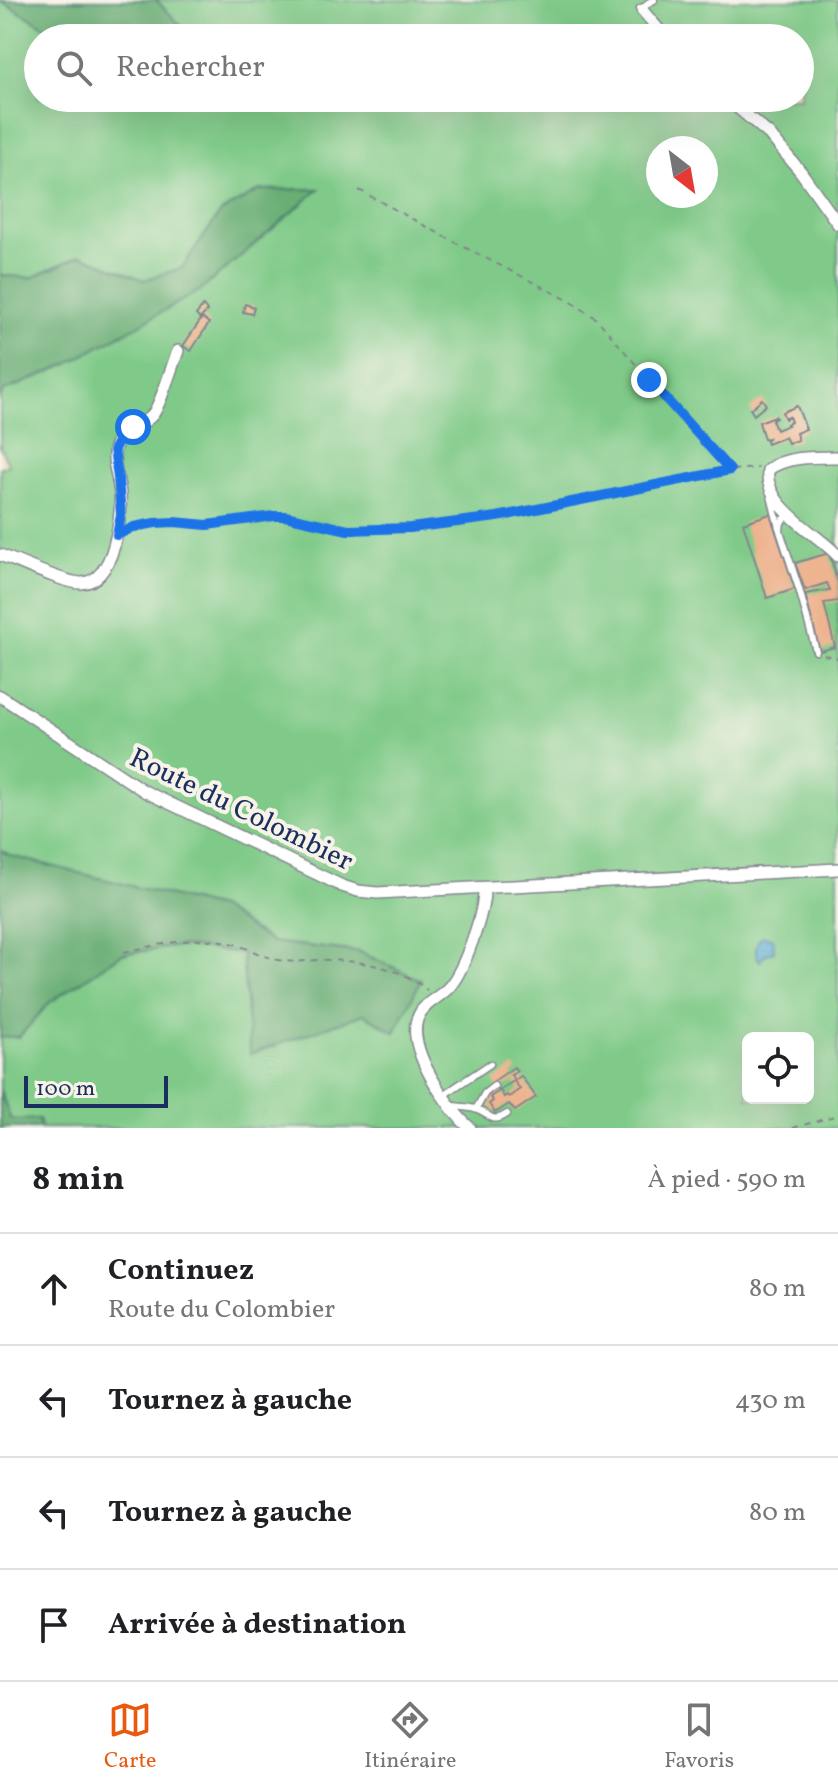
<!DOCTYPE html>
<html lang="fr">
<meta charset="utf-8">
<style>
:root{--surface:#fff;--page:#f6f6f6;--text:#202124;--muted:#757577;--line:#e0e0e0;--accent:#ea580c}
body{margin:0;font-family:Vollkorn,serif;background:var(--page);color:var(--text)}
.controls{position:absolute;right:24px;bottom:24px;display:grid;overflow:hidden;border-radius:12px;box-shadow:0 8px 32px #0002}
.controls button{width:72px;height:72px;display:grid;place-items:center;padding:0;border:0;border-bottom:2px solid var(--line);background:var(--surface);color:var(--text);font:40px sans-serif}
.compass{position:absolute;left:646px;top:136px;width:72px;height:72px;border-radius:50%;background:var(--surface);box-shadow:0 8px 32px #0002;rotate:149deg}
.scale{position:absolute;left:24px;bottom:20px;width:144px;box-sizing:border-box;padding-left:8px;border:4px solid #1b2f5e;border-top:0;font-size:22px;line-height:28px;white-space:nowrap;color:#1b2f5e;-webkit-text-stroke:6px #f7f3e8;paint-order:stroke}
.stop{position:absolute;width:24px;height:24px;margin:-18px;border:6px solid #1a73e8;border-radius:50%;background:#fff}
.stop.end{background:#1a73e8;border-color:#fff;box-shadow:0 2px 8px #0008}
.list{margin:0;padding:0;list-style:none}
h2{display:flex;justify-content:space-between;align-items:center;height:104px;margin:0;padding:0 32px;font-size:34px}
h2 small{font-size:26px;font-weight:400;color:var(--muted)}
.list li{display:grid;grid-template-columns:52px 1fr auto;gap:24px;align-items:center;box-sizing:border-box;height:112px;padding:0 32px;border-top:2px solid var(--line)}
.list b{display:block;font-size:30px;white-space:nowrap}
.list p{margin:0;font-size:26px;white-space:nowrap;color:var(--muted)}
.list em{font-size:26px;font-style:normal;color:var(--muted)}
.icon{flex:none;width:44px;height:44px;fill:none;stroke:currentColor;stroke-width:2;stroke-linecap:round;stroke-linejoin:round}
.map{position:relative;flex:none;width:838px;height:1128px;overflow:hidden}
.search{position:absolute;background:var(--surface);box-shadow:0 8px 32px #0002;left:24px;right:24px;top:24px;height:88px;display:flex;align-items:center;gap:20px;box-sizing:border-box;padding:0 28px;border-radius:44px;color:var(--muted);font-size:30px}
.sheet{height:552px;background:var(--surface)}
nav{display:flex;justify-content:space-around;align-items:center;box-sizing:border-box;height:112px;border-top:2px solid var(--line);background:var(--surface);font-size:22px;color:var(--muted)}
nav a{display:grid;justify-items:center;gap:4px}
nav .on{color:var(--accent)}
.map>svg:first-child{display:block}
.green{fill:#7fca88;stroke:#4d7c73;stroke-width:2;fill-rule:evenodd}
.forest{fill:#67ae74;stroke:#416e69;stroke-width:2}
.water{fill:#58acd4;stroke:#3a6e99;stroke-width:2}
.building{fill:#eeb38f}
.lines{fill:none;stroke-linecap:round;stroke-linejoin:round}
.lane-casing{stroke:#84868e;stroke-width:9}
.street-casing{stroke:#84868e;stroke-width:14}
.path{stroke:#84868e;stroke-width:2;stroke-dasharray:6 6;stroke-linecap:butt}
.lane{stroke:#fff;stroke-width:6}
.street{stroke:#fff;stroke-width:11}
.route{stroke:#1a73e8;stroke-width:10}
.labels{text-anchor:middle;stroke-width:8;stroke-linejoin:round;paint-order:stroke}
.street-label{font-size:28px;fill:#1b2f5e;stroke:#f7f3e8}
</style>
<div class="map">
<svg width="838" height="1128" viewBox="0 0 838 1128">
<rect width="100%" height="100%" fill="#f7f3e8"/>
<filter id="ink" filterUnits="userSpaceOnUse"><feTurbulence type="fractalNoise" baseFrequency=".0125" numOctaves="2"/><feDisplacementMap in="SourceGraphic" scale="16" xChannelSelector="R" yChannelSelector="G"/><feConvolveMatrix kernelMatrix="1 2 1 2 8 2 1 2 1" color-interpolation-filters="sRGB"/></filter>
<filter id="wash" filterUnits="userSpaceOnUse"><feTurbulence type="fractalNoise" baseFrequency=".006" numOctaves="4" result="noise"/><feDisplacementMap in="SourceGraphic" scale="32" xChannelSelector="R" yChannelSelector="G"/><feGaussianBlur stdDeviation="1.8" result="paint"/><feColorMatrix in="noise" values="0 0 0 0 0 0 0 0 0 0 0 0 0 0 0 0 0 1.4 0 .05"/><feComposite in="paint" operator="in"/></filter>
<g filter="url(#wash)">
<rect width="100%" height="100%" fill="#eedebd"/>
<path class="green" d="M156 0H838V1128H41L39 1119 11 1121 0 1090V1037H19L49 1003 122 954 180 946 242 952 251 1053 364 1014 360 952 271 942 219 908 11 856 0 850V467L9 466 0 447V398L4 391 66 365 201 290 318 189 260 190 221 212 182 268 144 280 81 255 31 278 0 275V1L48 28 131 38H38V98H800V38H193ZM658 148H706V196H658ZM748 1038H808V1098H748Z"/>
<g class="forest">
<path d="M0 0H156L193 38H131L48 28Z"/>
<path d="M319 189 201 290 66 365 4 391 0 398V275L31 278 81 255 144 280 182 268 221 212 260 190Z"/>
<path d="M0 850 11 856 219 908 271 942 360 952 421 980 395 1032 363 1014 250 1054 242 953 180 946 122 954 49 1003 19 1037H0Z"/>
<path d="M0 1090 11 1120 39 1119 40 1128H0Z"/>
</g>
<path class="water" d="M763 936 773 939 774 951 764 955 760 961C754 954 755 941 763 936Z"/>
<g id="blocks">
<g class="building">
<path d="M245 304 254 307 252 314 243 312Z"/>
<path d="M203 306 207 311 200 319 196 315Z"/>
<path d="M202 318 209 323 191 351 183 346Z"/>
<path d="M762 399 766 405 754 415 750 409Z"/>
<path d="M797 406 806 429 796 433 798 440 788 443 785 437 767 444 766 441 768 438 764 439 759 422 775 416 776 418 772 420 776 430 788 425 787 424 791 422 789 417 785 419 782 412Z"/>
<path d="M770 514 795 589 767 598 743 523Z"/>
<path d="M829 553 838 582V601L824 603 835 647 820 651 805 594 830 590 827 583 805 590 795 563Z"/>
<path d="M514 1067 517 1071 511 1075 515 1080 500 1090 504 1097 507 1095 509 1097 520 1089 514 1081 521 1076 536 1097 515 1111 509 1104 495 1113 489 1104 493 1101 490 1097 499 1091 494 1081Z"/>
</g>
</g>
</g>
<g filter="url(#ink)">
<use href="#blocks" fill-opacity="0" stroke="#84868e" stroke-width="2"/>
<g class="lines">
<defs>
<g id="lane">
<path d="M642 10 648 3 654 0"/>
<path d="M771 496 779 528"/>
<path d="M792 516H788L781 522 780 531 799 589 816 651"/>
<path d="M442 1096 490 1064"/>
<path d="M453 1106C460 1107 468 1107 475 1109 490 1113 491 1125 507 1114"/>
<path d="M476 1109 485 1093 494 1086"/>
</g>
<g id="street">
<path d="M642 10 666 38"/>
<path d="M726 98 769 134 801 172 838 224"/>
<path d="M838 457C816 457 785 456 768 470 763 506 817 533 838 556"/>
<path d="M0 555C17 561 66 584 82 583 114 581 122 518 120 494 119 479 110 458 116 445 123 427 142 428 153 414 161 404 172 365 178 351"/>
<path d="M0 696 144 791 342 886 358 891 377 893 838 869"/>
<path d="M470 1128C448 1109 403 1045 419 1015 425 1002 441 997 450 986 465 968 485 911 484 888"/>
</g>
</defs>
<use href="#lane" class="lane-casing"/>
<use href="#street" class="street-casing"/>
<g class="path">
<path d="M359 190 462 246 570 301 597 319 649 380 729 469"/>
<path d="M129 530 155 523 174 522 207 525 274 516H285L348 530 410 528 497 517 730 470 758 468"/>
<path d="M824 655 838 658"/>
<path d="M124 952C153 946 198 935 227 942 247 946 264 959 285 961 299 963 314 959 328 960 361 961 402 967 427 990"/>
<path d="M793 1128 838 1115"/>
</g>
<use href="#lane" class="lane"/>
<use href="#street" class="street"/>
</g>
</g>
<g class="lines" filter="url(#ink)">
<path class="route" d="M133 427 123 433 114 449 118 478 121 515 117 535 134 527 155 523 174 522 207 525 274 516H285L348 530 410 528 497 517 730 470 649 380"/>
</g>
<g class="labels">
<g class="street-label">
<text transform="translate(242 808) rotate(26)" y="10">Route du Colombier</text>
</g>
</g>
</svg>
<div class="controls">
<button><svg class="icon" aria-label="locate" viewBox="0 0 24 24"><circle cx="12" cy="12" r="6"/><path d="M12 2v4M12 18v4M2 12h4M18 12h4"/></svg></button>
</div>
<svg class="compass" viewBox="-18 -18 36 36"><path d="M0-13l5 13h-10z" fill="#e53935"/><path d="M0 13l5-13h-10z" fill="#757577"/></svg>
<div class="scale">100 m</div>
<div class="stop" style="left:133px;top:427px"></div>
<div class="stop end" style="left:649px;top:380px"></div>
<div class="search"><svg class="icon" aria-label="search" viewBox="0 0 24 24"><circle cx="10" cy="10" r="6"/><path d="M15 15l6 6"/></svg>Rechercher</div>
</div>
<section class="sheet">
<h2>8 min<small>À pied · 590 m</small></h2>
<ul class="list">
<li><svg class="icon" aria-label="ahead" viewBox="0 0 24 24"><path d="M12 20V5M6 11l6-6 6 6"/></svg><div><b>Continuez</b><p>Route du Colombier</p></div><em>80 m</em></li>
<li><svg class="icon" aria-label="left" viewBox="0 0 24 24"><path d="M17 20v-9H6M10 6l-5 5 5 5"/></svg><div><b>Tournez à gauche</b></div><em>430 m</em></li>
<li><svg class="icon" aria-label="left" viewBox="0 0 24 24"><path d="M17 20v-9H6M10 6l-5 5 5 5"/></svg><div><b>Tournez à gauche</b></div><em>80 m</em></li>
<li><svg class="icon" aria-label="arrive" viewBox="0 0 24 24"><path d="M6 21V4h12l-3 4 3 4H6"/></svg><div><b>Arrivée à destination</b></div></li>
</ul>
</section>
<nav>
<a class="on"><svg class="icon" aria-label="map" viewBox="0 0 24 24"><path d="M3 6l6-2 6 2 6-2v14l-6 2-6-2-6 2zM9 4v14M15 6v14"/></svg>Carte</a>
<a><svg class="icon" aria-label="directions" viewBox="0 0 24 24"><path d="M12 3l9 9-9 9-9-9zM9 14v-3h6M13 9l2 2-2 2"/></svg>Itinéraire</a>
<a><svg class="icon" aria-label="saved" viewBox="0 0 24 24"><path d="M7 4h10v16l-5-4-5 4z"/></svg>Favoris</a>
</nav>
